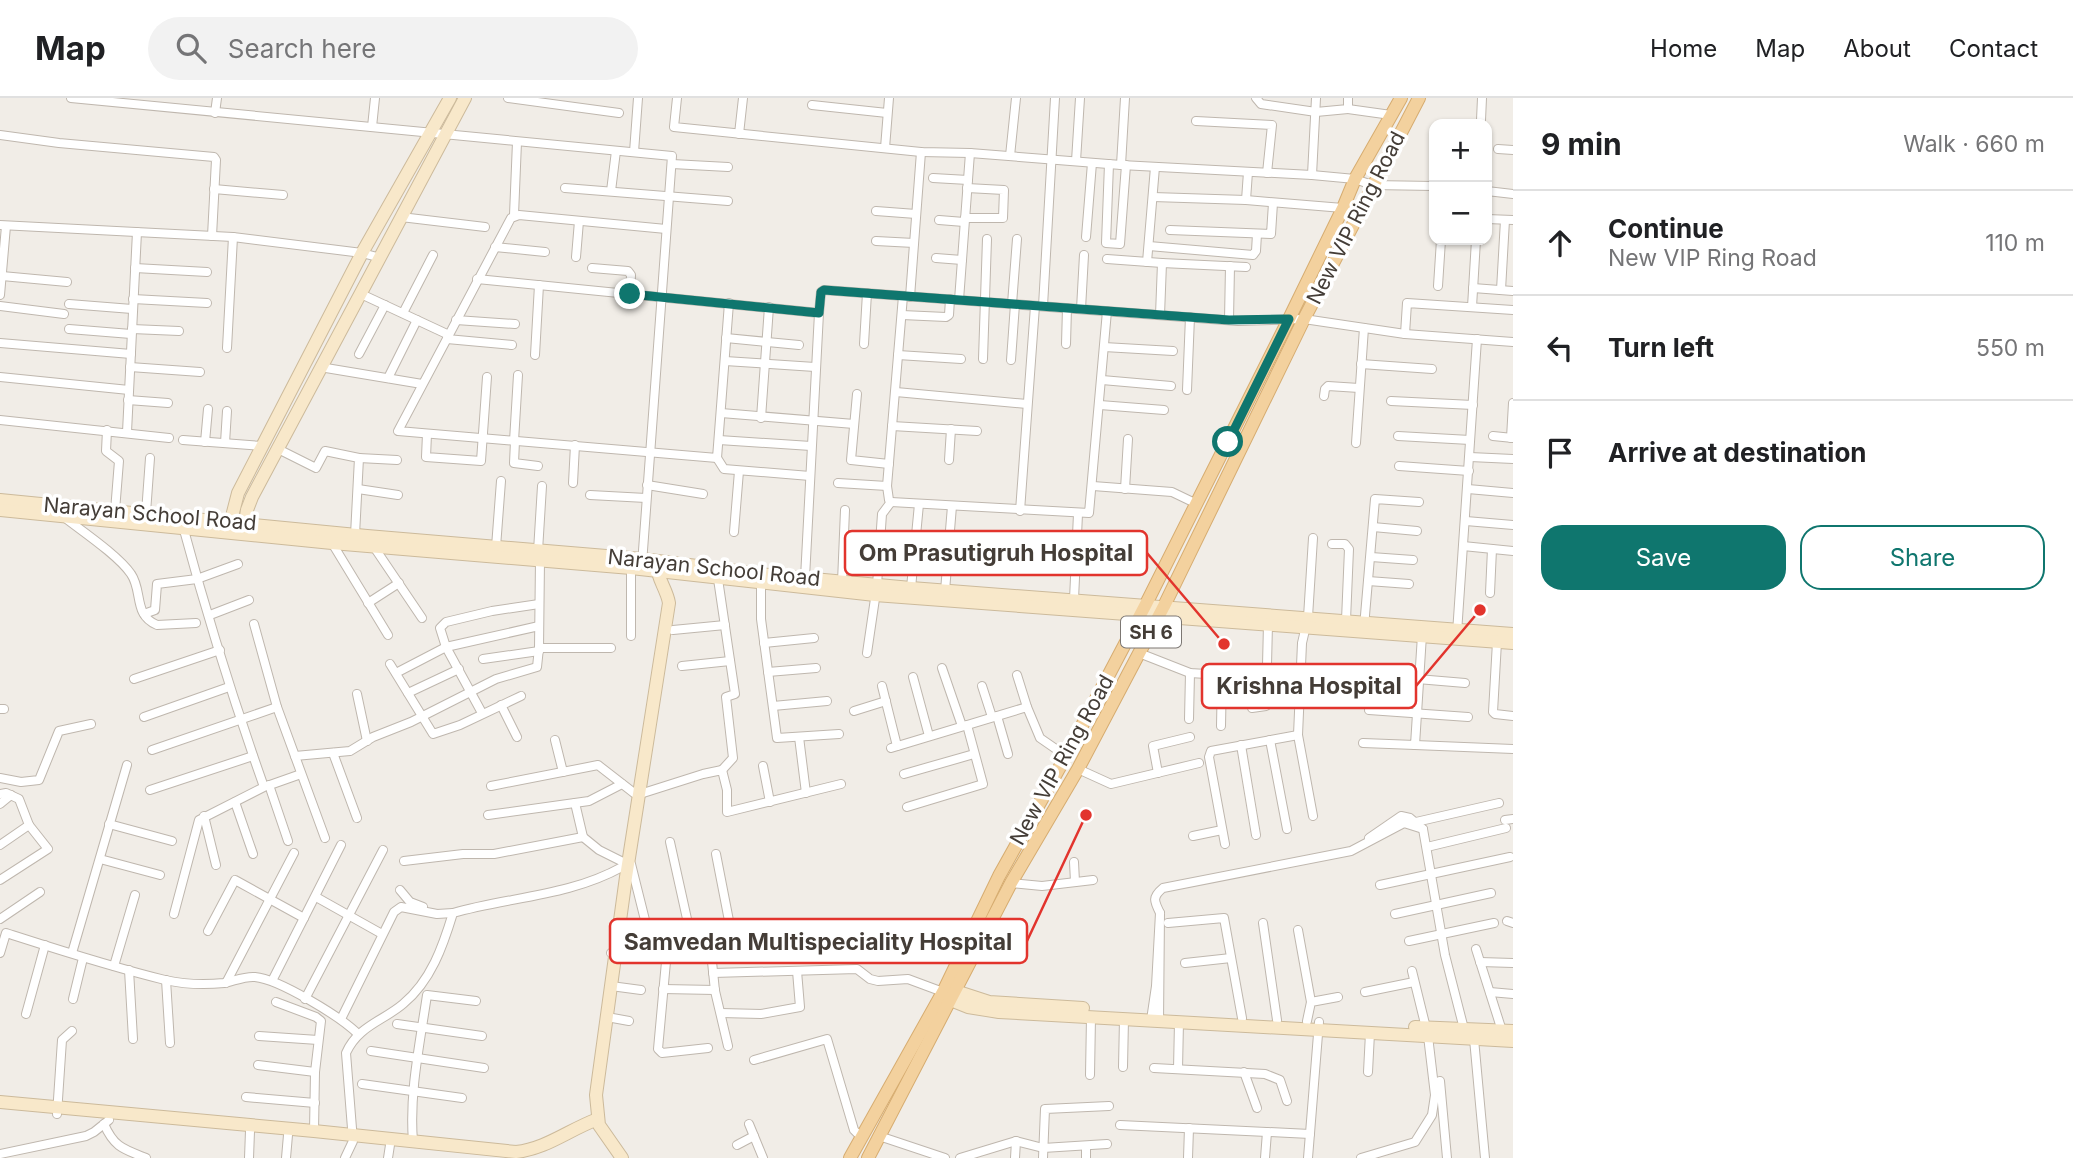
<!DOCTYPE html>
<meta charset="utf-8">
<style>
:root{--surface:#fff;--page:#f2f2f2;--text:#202124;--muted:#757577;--line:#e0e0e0;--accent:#0f766e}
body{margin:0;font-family:Inter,sans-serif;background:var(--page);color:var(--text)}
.controls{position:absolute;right:21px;top:21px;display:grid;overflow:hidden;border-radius:14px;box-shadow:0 2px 5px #0004}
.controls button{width:63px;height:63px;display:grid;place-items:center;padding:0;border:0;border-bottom:2px solid var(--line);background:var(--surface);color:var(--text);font:35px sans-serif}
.stop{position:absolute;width:21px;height:21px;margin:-16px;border:5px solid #0f766e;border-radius:50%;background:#fff}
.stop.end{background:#0f766e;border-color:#fff;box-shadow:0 2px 7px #0008}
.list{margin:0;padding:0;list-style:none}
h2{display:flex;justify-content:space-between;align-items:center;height:91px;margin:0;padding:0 28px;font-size:30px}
h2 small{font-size:23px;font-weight:400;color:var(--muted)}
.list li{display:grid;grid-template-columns:46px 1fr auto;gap:21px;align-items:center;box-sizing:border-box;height:105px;padding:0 28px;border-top:2px solid var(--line)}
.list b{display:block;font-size:26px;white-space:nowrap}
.list p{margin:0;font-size:23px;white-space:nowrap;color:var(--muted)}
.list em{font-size:23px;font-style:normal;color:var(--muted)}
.actions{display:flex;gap:14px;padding:21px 28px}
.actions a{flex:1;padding:16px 0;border:2px solid var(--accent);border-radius:21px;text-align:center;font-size:24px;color:var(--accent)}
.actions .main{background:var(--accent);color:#fff}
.icon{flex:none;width:38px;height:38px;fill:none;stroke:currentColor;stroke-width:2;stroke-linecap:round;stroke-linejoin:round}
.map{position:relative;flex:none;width:1513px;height:1060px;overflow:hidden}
header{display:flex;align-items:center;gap:42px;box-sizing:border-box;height:98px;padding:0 35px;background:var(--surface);border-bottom:2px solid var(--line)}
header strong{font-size:33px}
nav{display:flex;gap:38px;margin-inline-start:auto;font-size:24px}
.search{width:490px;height:63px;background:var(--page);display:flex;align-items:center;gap:18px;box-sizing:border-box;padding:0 24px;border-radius:38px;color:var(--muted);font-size:26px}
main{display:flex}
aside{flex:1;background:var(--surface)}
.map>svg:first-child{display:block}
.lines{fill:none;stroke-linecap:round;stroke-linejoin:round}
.street-casing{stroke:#bfb7ae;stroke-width:10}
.secondary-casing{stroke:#ccba9b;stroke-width:14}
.primary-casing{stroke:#d6ac70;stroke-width:14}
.street{stroke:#fff;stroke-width:8}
.secondary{stroke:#f8e8ca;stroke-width:12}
.primary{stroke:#f3d19e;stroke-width:12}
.route{stroke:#0f766e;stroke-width:9}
.labels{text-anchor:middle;stroke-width:7;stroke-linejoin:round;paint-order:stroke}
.shield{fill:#fff;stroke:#7c7773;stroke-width:2}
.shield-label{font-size:19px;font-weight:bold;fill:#443d37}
.street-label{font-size:21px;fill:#443d37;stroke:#fff}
.leader{fill:none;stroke:#e2342d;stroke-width:2.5}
.callout-dot{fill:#e2342d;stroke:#fff;stroke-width:2.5}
.callout{fill:#fff;stroke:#e2342d;stroke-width:2.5}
.callout-label{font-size:23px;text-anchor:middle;font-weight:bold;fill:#443d37}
</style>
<header>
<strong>Map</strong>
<div class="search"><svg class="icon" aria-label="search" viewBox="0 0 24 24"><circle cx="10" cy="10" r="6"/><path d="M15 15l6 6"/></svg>Search here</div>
<nav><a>Home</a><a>Map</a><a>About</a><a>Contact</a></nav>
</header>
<main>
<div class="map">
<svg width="1513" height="1060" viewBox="0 0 1513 1060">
<rect width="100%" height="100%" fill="#f1ede7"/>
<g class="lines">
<defs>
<g id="street">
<path d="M71 0 672 58 642 466"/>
<path d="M508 0 619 15"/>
<path d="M677 0 674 29 921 54 970 55 1121 67 1312 77 1355 81 1372 87 1434 88"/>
<path d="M1256 0 1261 6 1316 14 1348 11V0"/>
<path d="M812 7 887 15"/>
<path d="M1348 11 1391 17"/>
<path d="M215 15 217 0"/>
<path d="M1481 22 1482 0"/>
<path d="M1196 23 1272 27 1267 75"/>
<path d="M372 29 375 0"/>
<path d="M739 36 743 0"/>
<path d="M0 37 59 45 214 59 216 62 212 138"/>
<path d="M885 50 889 0"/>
<path d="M1498 51 1513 52"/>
<path d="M634 54 638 0"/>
<path d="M1010 58 1016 0"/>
<path d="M1076 63 1080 0"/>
<path d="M672 66 728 69"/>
<path d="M1109 66 1106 145 1120 146 1126 67"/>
<path d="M1121 67 1125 0"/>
<path d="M1312 77 1316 0"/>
<path d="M933 80 968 82"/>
<path d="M565 90 728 103"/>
<path d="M214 91 283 97"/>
<path d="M611 93 616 53"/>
<path d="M1487 93 1513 96"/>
<path d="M1153 99 1246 102 1343 110"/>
<path d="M1246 102 1248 74"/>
<path d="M876 113 916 116"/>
<path d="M514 117 517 44"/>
<path d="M401 119 485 129"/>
<path d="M965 120H1003L1004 92 967 90"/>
<path d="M1487 121 1513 122"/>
<path d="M939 122 964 124"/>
<path d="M0 127 233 139 362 155 381 160"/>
<path d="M666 131 519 117 511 120 398 333 717 360 729 205"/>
<path d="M1170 132 1271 136 1273 105"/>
<path d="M1086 139 1092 65"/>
<path d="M876 143 914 145"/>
<path d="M1149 148 1253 157 1256 153 1257 136"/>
<path d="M495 149 545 154"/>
<path d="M576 159 579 123"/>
<path d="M936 160 962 162"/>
<path d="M1107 161 1162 165"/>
<path d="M1147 164 1155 69"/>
<path d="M135 170 207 174"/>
<path d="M592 170 628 173 631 177 630 196"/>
<path d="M2 178 67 184"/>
<path d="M477 181 819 215"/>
<path d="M1438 188 1441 142"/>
<path d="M1473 190 1513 193"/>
<path d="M1501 192 1505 122"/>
<path d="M361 196 449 237"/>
<path d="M0 197 6 128"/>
<path d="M910 199 921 54"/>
<path d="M133 201 207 205"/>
<path d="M959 202 970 55"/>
<path d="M69 206 132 211"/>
<path d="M1012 206 1017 141"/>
<path d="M0 208 64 216"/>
<path d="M1043 208 1055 0"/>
<path d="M1472 209 1476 142"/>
<path d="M1081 211 1084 157"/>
<path d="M403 215 433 157"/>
<path d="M902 217 946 219 949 217 950 201"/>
<path d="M1160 217 1162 165 1246 169"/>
<path d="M456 222 515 226"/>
<path d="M1229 222 1230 168"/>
<path d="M69 231 131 236"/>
<path d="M132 231 179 233"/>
<path d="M1405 236 1407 205 1513 212"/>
<path d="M726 240 799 247"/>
<path d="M447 241 512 247"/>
<path d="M0 245 131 256"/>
<path d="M864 246 867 195"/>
<path d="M1066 246 1067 210"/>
<path d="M1104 249 1173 253"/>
<path d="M227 250 233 139"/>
<path d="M359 256 385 207"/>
<path d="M535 257 539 187"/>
<path d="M898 257 961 261"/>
<path d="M983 261 987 141"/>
<path d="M1011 262 1015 206"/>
<path d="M725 263 815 269"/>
<path d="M1361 266 1432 271"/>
<path d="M130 269 200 274"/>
<path d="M320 269 422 286"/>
<path d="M0 279 129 292"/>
<path d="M388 280 417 222"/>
<path d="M1102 282 1171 288"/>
<path d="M1187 292 1190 219"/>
<path d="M896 294 1027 306"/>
<path d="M857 296 851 362 889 366"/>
<path d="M1324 298 1325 291 1328 288 1359 290"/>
<path d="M128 302 168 305"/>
<path d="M1391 303 1473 307"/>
<path d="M1100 307 1164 312"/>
<path d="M721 315 854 326"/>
<path d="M761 320 769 209"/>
<path d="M0 322 169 340"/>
<path d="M892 328 977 333"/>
<path d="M107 332 106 353 119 363 115 413"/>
<path d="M127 334 137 134"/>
<path d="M427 336 426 359 481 363 487 279"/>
<path d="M1398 338 1470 342"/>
<path d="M1493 338 1513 340"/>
<path d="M1511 340 1513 305"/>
<path d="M183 342 262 348"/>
<path d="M719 342 811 348"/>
<path d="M514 343 518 277"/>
<path d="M515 343 514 365 538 368"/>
<path d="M205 344 208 311"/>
<path d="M225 345 227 313"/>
<path d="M1356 345 1364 230"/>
<path d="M278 351 316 370 325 353 359 360 355 437"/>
<path d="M1470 359 1513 361"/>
<path d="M359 360 397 362"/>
<path d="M717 360 724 371 810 378"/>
<path d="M949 362 951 331"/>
<path d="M1399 368 1469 373"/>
<path d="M573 385 575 347"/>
<path d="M838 385 887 388"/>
<path d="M647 387 703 396"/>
<path d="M1093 388 1172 394 1197 406"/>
<path d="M358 391 398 397"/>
<path d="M1125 391 1128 341"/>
<path d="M1468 391 1513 395"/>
<path d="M590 397 646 400"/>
<path d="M891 404 1089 415 1107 213"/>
<path d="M891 404 889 402 887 388 903 198"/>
<path d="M1020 413 1035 208"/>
<path d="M146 415 150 360"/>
<path d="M64 419C82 433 119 458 131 476 143 493 133 517 157 527L196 525"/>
<path d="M1466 423 1513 427"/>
<path d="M1373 429 1417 433"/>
<path d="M734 434 739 373"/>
<path d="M332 445 388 537"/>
<path d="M1332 446H1345L1349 451 1346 522"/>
<path d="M1463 448 1513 453"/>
<path d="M374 449 422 520"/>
<path d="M496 449 501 383"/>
<path d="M538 453 542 388"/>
<path d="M1371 459 1413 462"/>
<path d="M540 462 539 550H611"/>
<path d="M631 470V538"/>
<path d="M805 480 819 215 821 194 824 192 1238 223 1304 221 1405 236 1513 244"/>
<path d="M718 481 735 596 726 599 733 660 722 672"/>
<path d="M1368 483 1409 486"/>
<path d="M842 484 845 412"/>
<path d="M761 486V521L777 640 839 636"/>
<path d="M911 490 919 406"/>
<path d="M945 493 952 408"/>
<path d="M1490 495 1492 451"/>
<path d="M1074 501 1078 416"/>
<path d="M368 505 399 485"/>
<path d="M144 516 155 512 157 486 197 481 238 466"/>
<path d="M210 517 249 502"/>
<path d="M254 526 277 609 325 740"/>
<path d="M1364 529 1375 401 1419 404"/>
<path d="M673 532 725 527"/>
<path d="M1457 535 1477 241"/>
<path d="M1497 544 1493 614 1495 616 1513 618"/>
<path d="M764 545 814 540"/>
<path d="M867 555 877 487 882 416 891 404"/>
<path d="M1139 555 1190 575 1222 577 1221 628"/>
<path d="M483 561 539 553"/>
<path d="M390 566 433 636 460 627 521 598"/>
<path d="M682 568 730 563"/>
<path d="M942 570 962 628"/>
<path d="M768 574 816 570"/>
<path d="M396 575 446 549 539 528"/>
<path d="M1017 577 1027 609"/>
<path d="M1370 577 1465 585"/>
<path d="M913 579 929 638"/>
<path d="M134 581 220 552"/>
<path d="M882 588 897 648"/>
<path d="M982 588 992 619"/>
<path d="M408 595 459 571"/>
<path d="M357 596 367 643"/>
<path d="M501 607 517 639"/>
<path d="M773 608 827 603"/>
<path d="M1252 610 1266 608 1268 526"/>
<path d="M0 611H4"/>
<path d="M1369 612 1468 619"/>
<path d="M854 613 886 603"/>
<path d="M482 615 446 549 440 530 446 524 492 513 539 506"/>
<path d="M997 618 1008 656"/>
<path d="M144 619 229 589"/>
<path d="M1189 621 1190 575"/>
<path d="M799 639 806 695"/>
<path d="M555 642 563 674"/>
<path d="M1270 642 1287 731"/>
<path d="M1363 645 1415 647 1422 537"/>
<path d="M1241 647 1256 737"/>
<path d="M1415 647 1513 651"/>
<path d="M891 650 1027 609 1040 640 1066 658"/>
<path d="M152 652 277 609"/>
<path d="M333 655 357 720"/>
<path d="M295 658 350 653 373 639 411 624 496 581 537 569 539 550"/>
<path d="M763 668 770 704"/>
<path d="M1078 671 1111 686 1199 665"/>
<path d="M1158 675 1153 648 1190 639"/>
<path d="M904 676 974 656"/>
<path d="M0 680 21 684 39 682 59 633 91 626"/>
<path d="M269 687 288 743"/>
<path d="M267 688 301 676"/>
<path d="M491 688 598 667 634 695 640 696 703 676 722 672 727 692V714L841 686"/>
<path d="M150 692 253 658"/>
<path d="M0 696 6 695 19 701 29 727 0 747"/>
<path d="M235 704 253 756"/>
<path d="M575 705 583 739 599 752 629 767"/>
<path d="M0 706 11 697"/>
<path d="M907 709 983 686 967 627"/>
<path d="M488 717 589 703 622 686"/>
<path d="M204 718 216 767"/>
<path d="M1313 718 1298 637 1302 545 1308 519 1313 440"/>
<path d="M1505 722 1513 721"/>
<path d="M1416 724 1499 705"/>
<path d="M109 726 172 743"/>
<path d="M1193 738 1222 732"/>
<path d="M1369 740 1401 718 1410 720 1423 731 1445 857 1464 931"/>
<path d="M670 744 693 848"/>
<path d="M1225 746 1209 659 1211 653 1298 637"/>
<path d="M1427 749 1506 730"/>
<path d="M716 756 731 833"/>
<path d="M100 761 160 777"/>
<path d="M404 763 463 756H494L583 739"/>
<path d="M1074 764 1075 784"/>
<path d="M631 766 645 822 651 831 668 842 693 848 710 844 731 833 765 827"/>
<path d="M0 782 48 751 29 727"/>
<path d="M1011 785 1042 788 1093 782"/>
<path d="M1380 787 1510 759"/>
<path d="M400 792 410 804 423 809"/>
<path d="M316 799 382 836"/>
<path d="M1160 815C1154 803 1152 799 1163 790L1351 753 1404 725 1423 731"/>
<path d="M174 816 199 722 264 689C234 604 207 518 184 432L186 429"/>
<path d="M1395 816 1491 795"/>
<path d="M0 821 40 794"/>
<path d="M1507 823 1513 825"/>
<path d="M1168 825 1224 820 1242 920"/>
<path d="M1263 825 1277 922"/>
<path d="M1298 832 1311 904"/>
<path d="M208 833 235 782 304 820"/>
<path d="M668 842 658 951 662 955 708 950"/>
<path d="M1409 843 1494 825"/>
<path d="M710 844 715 893 728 948"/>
<path d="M1476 851 1503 936"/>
<path d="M0 855 6 835C59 852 111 869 165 882 183 886 205 887 224 885 234 883 245 878 255 879 279 881 341 919 358 936"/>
<path d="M72 855 127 667"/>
<path d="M611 855 642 859"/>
<path d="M1480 864 1513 865"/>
<path d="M1185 865 1231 860"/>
<path d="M114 868 135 797"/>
<path d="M129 872 133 941"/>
<path d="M713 875 857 871 870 881 878 883 908 881 943 894"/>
<path d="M166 882 170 945"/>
<path d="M272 883 341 747"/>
<path d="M226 885 294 755"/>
<path d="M611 888 641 892"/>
<path d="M663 891 715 892"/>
<path d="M1365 894 1414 884"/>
<path d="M1490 894 1513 896"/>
<path d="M73 901 83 860"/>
<path d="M305 901 383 752"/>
<path d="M276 904 316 919 321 923 315 974 314 1033"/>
<path d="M721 915 761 916 800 909 797 873"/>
<path d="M26 916 45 847"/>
<path d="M607 919 629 923"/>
<path d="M341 921 394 814 401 809 437 816 453 815"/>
<path d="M1151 922 1156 888 1160 815 1159 923"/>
<path d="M1307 923 1311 904 1338 899"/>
<path d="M397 926 482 938"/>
<path d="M259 938 318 942"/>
<path d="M1474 941 1485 1060"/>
<path d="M371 953 484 970"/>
<path d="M754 962 827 941 854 1032 861 1039"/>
<path d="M258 967 315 974"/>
<path d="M1123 969 1124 921"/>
<path d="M1154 970 1265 976 1280 982 1287 1003"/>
<path d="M1178 971 1179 924"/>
<path d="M1244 974 1257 1010"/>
<path d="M1368 974 1370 935"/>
<path d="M1090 977 1091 919"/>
<path d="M1440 983 1447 1060"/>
<path d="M362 986 462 1000"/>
<path d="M246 999 315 1005"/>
<path d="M57 1016 62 942 72 933"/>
<path d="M104 1026C114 1049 123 1051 146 1060"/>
<path d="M749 1026 763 1060"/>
<path d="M1120 1027 1310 1036"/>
<path d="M879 1038 945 1060"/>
<path d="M413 1043C409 995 420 945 427 897L476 903"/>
<path d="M737 1047 754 1038"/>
<path d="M1086 1049V1060"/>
<path d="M0 1056 86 1038 94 1034 109 1022"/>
<path d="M249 1060 250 1033"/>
<path d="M286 1060 288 1037"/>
<path d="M345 1060 353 1043 346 955C358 928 383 923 403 906 431 883 443 848 453 815 509 799 570 798 622 769"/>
<path d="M388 1060 390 1047"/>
<path d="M960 1060 1016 1043 1043 1050 1107 1046"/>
<path d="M1015 1060 1016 1043"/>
<path d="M1043 1060 1045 1011 1109 1008"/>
<path d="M1188 1060 1189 1030"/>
<path d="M1265 1060 1267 1034"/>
<path d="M1308 1060 1319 924"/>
<path d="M1361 1060 1415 1044 1432 1017 1435 997 1428 938 1412 873"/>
</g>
<g id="secondary">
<path d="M0 402 367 438 642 461 760 476 911 490 1513 536"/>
<path d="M0 412 332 445 631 470 875 497 1513 545"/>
<path d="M229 430 238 395 362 155 450 0"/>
<path d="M244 432 247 412 252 399 465 0"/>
<path d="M946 890 989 904 1083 910"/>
<path d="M943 899 968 909 999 914 1513 943"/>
<path d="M1415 929 1513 933"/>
<path d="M0 1004 314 1033 516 1054C546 1051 570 1031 598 1021"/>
<path d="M622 1060 599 1027 596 997 626 779 669 505C667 492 657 480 657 468"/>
</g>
<g id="primary">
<path d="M850 1060 943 894 999 778 1066 658 1146 506 1289 221 1343 110 1355 81 1401 0"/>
<path d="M868 1060 1011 785 1078 671 1164 508 1304 221 1419 0"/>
</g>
</defs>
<use href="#street" class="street-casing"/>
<use href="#secondary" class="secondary-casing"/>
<use href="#primary" class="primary-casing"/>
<use href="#street" class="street"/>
<use href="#secondary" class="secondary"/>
<use href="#primary" class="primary"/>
</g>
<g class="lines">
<path class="route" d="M630 196 819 215 821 194 824 192 1229 222 1289 221 1228 344"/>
</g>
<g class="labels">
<rect class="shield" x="1121" y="518.5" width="60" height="31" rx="5"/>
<g class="shield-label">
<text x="1151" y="541">SH 6</text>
</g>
<g class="street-label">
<text transform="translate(1356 120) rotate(-63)" y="7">New VIP Ring Road</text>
<text transform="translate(150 416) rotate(5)" y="7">Narayan School Road</text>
<text transform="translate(714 470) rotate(6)" y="7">Narayan School Road</text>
<text transform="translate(1062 662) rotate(-61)" y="7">New VIP Ring Road</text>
</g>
</g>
<path class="leader" d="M1224 546L1147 455M1480 512L1416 588M1086 717L1027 843"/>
<g class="callout-dot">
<circle cx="1224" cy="546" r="7"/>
<circle cx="1480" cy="512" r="7"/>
<circle cx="1086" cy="717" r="7"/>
</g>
<g class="callout">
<rect x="845" y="433" width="302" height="44" rx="7"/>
<rect x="1202" y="566" width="214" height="44" rx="7"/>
<rect x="610" y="821" width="417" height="44" rx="7"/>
</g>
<g class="callout-label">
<text x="996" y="463">Om Prasutigruh Hospital</text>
<text x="1309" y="596">Krishna Hospital</text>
<text x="818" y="852">Samvedan Multispeciality Hospital</text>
</g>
</svg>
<div class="controls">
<button>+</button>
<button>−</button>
</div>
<div class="stop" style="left:1228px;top:344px"></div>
<div class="stop end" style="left:630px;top:196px"></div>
</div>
<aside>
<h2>9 min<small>Walk · 660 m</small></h2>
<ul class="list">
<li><svg class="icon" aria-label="ahead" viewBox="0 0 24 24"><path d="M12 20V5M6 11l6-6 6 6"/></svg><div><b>Continue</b><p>New VIP Ring Road</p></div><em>110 m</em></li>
<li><svg class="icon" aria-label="left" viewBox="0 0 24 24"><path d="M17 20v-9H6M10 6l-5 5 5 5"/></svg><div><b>Turn left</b></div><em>550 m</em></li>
<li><svg class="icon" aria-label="arrive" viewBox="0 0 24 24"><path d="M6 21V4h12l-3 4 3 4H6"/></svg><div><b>Arrive at destination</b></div></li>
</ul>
<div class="actions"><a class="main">Save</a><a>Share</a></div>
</aside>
</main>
